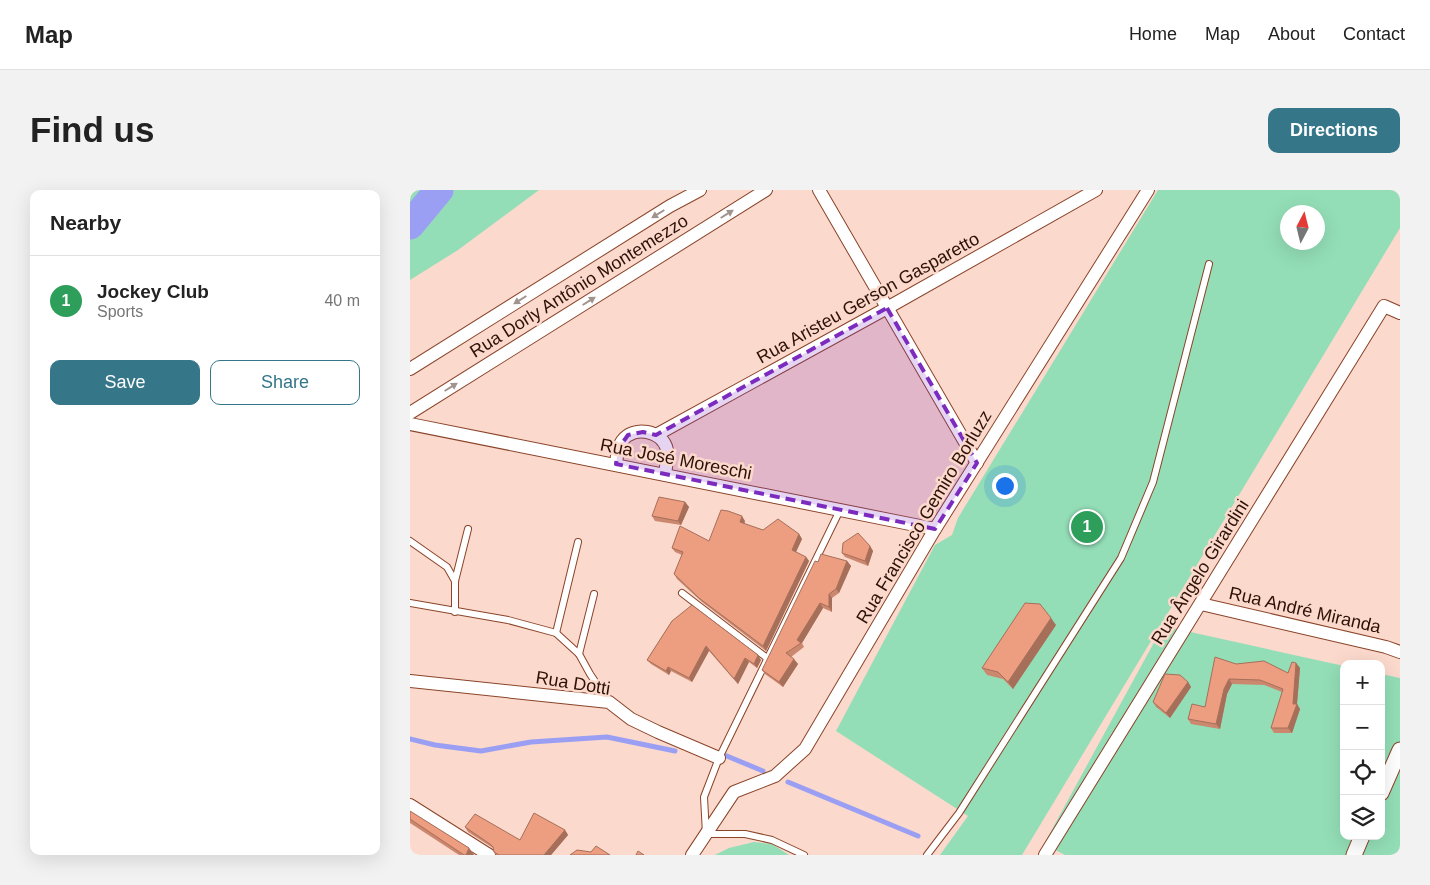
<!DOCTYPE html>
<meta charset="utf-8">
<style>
:root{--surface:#fff;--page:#f2f2f2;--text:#222;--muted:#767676;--line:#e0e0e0;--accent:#357689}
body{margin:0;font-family:Arial,sans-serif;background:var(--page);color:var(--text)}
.controls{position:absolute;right:15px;bottom:15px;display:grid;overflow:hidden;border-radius:10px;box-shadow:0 5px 20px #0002}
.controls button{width:45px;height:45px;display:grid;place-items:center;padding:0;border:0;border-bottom:1px solid var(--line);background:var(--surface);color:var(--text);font:25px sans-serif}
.compass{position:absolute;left:870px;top:15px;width:45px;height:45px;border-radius:50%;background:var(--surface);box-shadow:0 5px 20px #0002;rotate:7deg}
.you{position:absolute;left:594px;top:295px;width:18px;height:18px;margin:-12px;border:4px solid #fff;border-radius:50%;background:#1a73e8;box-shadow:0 0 0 8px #1a73e833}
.badge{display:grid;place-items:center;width:32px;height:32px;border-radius:50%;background:var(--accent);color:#fff;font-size:16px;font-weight:700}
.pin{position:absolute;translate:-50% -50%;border:2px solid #fff;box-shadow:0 1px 5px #0006}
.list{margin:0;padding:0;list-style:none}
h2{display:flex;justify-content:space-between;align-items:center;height:65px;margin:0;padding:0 20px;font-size:21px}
h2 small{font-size:16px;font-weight:400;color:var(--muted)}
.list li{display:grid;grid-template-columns:32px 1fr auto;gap:15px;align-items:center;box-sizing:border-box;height:90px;padding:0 20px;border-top:1px solid var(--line)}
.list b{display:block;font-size:19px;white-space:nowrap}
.list p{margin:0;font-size:16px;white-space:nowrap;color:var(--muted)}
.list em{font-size:16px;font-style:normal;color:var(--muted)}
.actions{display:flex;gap:10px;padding:15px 20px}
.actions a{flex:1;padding:11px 0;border:1px solid var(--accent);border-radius:10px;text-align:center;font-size:18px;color:var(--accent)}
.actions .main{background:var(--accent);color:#fff}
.icon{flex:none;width:28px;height:28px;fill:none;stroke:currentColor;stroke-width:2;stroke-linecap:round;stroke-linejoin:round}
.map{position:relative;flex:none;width:990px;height:665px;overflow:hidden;border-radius:10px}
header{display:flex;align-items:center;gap:30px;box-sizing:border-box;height:70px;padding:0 25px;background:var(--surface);border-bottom:1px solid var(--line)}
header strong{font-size:24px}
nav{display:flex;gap:28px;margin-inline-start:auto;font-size:18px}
.intro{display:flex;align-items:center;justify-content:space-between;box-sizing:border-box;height:120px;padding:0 30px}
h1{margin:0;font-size:35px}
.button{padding:12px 22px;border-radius:10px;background:var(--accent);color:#fff;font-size:18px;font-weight:700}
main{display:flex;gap:30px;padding:0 30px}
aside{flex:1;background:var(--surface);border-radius:10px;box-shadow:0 5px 20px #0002}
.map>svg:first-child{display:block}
.green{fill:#93deb7;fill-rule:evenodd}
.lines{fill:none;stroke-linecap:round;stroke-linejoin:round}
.stream{stroke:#9b9ff4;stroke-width:5}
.river{stroke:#9b9ff4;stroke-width:29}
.service-casing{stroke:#8a4429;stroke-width:8}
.minor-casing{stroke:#8a4429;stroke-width:14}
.tertiary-casing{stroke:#8a4429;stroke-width:17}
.service{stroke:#fff;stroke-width:6}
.minor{stroke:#fff;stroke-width:12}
.tertiary{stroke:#fff;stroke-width:15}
.wall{fill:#cc886f}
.shaded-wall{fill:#a66f5a}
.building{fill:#ed9e81;stroke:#a66f5a}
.oneway{fill:#a1948f}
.marked{fill:#7b2cbf;fill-opacity:0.2;stroke:#7b2cbf;stroke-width:4;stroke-dasharray:10 6;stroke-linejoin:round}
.labels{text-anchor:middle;stroke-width:5;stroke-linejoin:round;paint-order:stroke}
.street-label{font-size:18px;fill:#2e1106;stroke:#fbd9cc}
</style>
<header>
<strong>Map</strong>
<nav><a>Home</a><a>Map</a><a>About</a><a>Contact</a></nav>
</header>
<div class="intro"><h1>Find us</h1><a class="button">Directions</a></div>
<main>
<aside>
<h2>Nearby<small></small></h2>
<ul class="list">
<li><span class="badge" style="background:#2e9e5b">1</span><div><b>Jockey Club</b><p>Sports</p></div><em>40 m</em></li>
</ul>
<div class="actions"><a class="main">Save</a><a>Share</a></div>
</aside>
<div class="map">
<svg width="990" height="665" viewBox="0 0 990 665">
<rect width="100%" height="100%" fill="#fbd9cc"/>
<g class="green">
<path d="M0 0H129L48 60 0 90Z"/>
<path d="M748 0H990V38L612 665H530L558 626 426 541 525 355 542 345 548 328ZM878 22H908V52H878Z"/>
<path d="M753 436 934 476V646H971V484L990 488V665H655L634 654Z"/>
<path d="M344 652 362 654 379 665H305L319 658Z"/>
</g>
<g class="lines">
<g class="stream">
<path d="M21 0 25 5"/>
<path d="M0 549 25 555 71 561 121 552 197 547 265 561"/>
<path d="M312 564 353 581"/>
<path d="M378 592 508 646"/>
</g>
<path class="river" d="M0 35 29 0"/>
<defs>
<g id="service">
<path d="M0 351 37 377 45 391"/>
<path d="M272 403 357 468"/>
<path d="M0 413 98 430 146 443 169 464 180 484 198 511"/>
<path d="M45 422V391L58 339"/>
<path d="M146 443 168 352"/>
<path d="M169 464 184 404"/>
<path d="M394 665 362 650 335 644H296L294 607 309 568 430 320"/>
<path d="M517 665 549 623 711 368 743 292 799 74"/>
</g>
<g id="minor">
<path d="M409 0 567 273"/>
<path d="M0 179 260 16 290 0"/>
<path d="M0 223 356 0"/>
<path d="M0 234 525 339"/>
<path d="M246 245 477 118 686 0"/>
<path d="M206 274C207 266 207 258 212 251 223 235 253 240 257 260 258 268 256 276 255 284"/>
<path d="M791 414 976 457 990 462"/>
<path d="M0 491 199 512 221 529 248 542 309 568"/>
<path d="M0 615 79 665"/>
<path d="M282 665 324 602 365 586 395 559 525 339 738 0"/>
<path d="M635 665 974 116 990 123"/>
</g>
<g id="tertiary">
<path d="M971 603 990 560"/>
<path d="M944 665 952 646"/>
</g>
</defs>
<use href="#service" class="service-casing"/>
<use href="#minor" class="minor-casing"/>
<use href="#tertiary" class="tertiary-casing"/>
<use href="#service" class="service"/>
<use href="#minor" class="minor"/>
<use href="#tertiary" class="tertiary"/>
</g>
<g class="wall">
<path d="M275 312 279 317 271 335 245 331 242 326Z"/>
<path d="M335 331 334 334 353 340 389 344 392 349 386 362 396 367 399 371 356 461 292 412 267 389 264 384 272 365 265 362 262 358 299 351Z"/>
<path d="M460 356 463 361 458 376 435 367 432 363Z"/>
<path d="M437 371 441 376 429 403 422 408V422L413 418 392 453 394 457 381 467 388 474 373 497 355 484 352 480 408 372Z"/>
<path d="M262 431 351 470 347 478 339 472 328 494 299 461 282 492 261 481 259 485 241 474 237 470Z"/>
<path d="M646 435 603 499 593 489 577 485 572 478Z"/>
<path d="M886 473 890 478 887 514 890 519 882 543H864L861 538 872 502 854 495 822 494 817 504 810 539 781 534 778 529 795 517 826 474 878 483Z"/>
<path d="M778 492 781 497 760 528 746 517 743 512Z"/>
<path d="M0 621 59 658 64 665H49L0 633Z"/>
<path d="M55 637 110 650 155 640 158 645 141 665H86L84 662 83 658 58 642Z"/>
</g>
<g class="shaded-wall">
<path d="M275 312 279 317 271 335 268 331Z"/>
<path d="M332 326 335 331 333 337 330 332Z"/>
<path d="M389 344 392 349 385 364 382 360Z"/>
<path d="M460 356 463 361 458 376 455 371Z"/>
<path d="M396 367 399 371 356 461 353 456Z"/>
<path d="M437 371 441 376 429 403 426 399Z"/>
<path d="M419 404 422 408V422L419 417Z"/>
<path d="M410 413 413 418 392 453 387 450Z"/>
<path d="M641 428 646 435 603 499 598 492Z"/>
<path d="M296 456 299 461 282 492 279 488Z"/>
<path d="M348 465 351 470 347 478 344 474Z"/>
<path d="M335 468 339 472 328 494 324 489Z"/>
<path d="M384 469 388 474 373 497 369 492Z"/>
<path d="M886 473 890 478 887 514 890 519 882 543 878 538Z"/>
<path d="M258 477 261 481 259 485 256 481Z"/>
<path d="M819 489 822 494 817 504 810 539 806 534 814 499Z"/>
<path d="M778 492 781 497 760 528 756 523Z"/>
<path d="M155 640 158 645 141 665H134Z"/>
<path d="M59 658 64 665H56Z"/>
</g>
<g class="building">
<path d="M249 307 275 312 268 331 242 326Z"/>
<path d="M311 320 318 321 332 326 330 332 353 340 368 329 389 344 382 360 396 367 353 456 289 408 264 384 273 362 262 358 270 336 299 351Z"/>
<path d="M448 343 460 356 455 371 432 363 433 353Z"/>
<path d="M411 364 437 371 426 399 419 404V417L410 413 387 450 391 453 376 463 384 469 369 492 352 480 405 371 408 372Z"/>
<path d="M615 413 630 414 641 428 598 492 588 482 572 478Z"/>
<path d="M282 415 348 465 344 474 335 468 324 489 296 456 279 488 258 477 256 481 237 470 262 431Z"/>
<path d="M805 467 826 474 854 471 878 483 882 472 886 473 883 514H887L878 538H861L873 499 850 490 819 489 814 499 806 534 778 529 782 514 795 517Z"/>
<path d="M755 484 770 485 778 492 756 523 743 512Z"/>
<path d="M934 501V511L932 510Z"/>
<path d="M0 621 59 658 56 665H54L0 629Z"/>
<path d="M124 623 155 640 134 665H89L84 662 83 657 80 654 55 637 65 624 110 650Z"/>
<path d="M186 656 200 665H160L167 660 181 662Z"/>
<path d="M228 661 234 665H226Z"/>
</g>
<defs><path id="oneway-solid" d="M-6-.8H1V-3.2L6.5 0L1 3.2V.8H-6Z" transform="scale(1.25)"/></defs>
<g class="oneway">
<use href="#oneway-solid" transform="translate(248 24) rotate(148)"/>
<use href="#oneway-solid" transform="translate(317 24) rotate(-32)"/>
<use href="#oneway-solid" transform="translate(110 110) rotate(148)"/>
<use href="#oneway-solid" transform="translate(179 111) rotate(-32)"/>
<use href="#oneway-solid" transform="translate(41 197) rotate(-32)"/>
</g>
<path class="marked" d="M477 118 567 273 525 339 206 274 208 259 218 245 233 242 246 245Z"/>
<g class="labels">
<g class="street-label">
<text transform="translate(169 96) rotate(-32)" y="6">Rua Dorly Antônio Montemezzo</text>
<text transform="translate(458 108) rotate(-29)" y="6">Rua Aristeu Gerson Gasparetto</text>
<text transform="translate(266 269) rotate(11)" y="6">Rua José Moreschi</text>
<text transform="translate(514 327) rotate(-59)" y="6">Rua Francisco Gemiro Borluzz</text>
<text transform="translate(790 382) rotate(-58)" y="6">Rua Ângelo Girardini</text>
<text transform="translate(895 420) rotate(13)" y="6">Rua André Miranda</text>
<text transform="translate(163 493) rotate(9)" y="6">Rua Dotti</text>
</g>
</g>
</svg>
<div class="controls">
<button>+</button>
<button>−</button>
<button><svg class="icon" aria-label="locate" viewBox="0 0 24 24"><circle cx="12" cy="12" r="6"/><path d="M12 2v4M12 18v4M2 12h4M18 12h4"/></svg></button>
<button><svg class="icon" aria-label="layers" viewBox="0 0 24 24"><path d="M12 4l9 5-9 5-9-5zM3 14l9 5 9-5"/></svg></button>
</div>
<svg class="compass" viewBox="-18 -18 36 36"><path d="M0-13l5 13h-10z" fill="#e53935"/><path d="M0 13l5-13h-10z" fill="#767676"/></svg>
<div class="you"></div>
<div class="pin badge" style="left:677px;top:337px;background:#2e9e5b">1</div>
</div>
</main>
